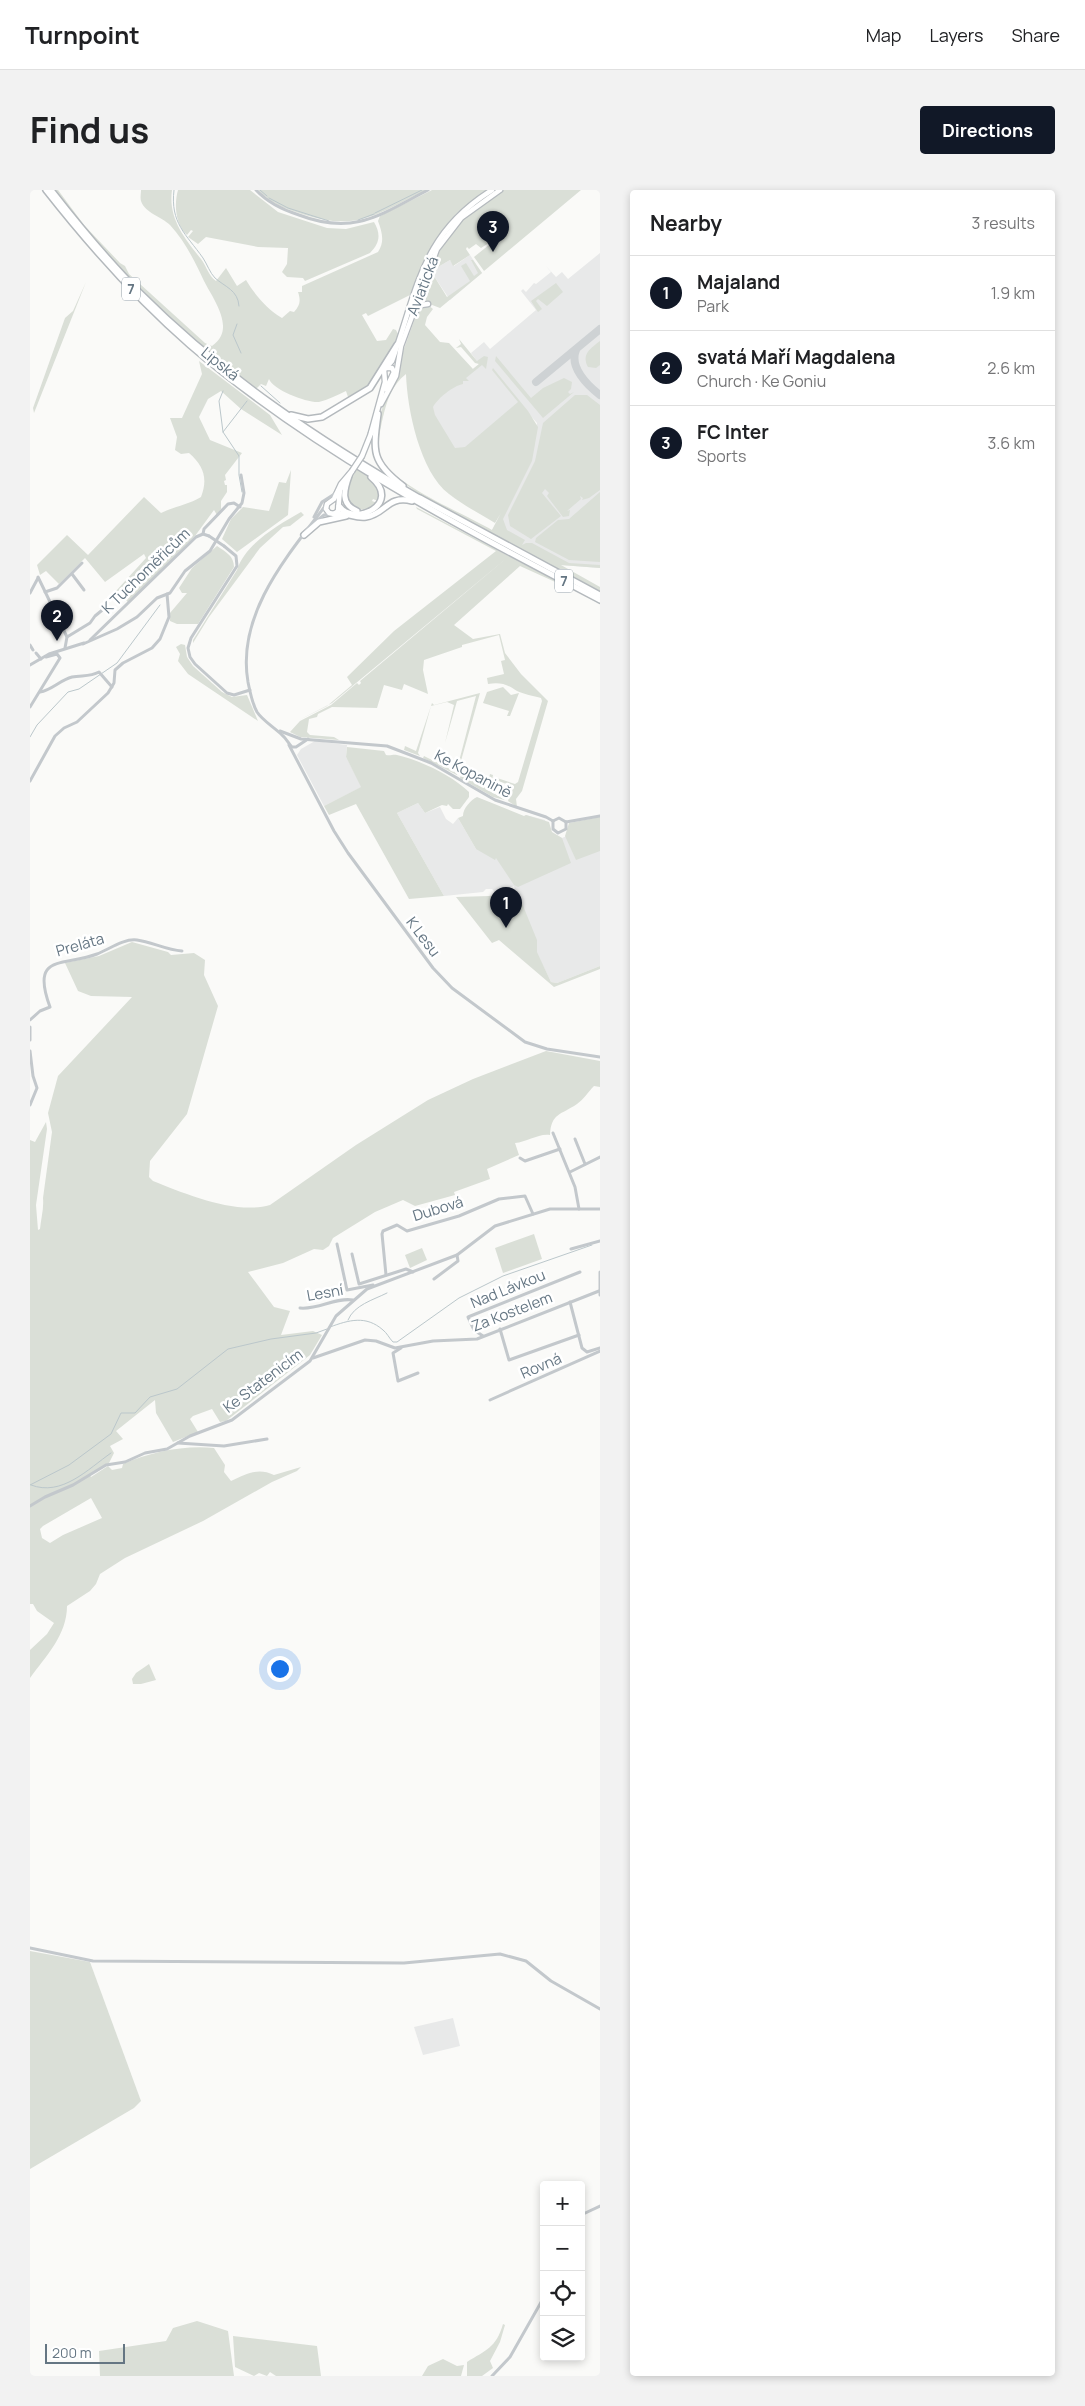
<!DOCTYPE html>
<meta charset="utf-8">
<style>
:root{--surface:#fff;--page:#f2f2f2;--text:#202124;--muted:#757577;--line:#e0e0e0;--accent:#111827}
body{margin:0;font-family:Manrope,sans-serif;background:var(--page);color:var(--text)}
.controls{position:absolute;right:15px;bottom:15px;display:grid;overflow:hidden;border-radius:5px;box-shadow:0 2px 8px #0003}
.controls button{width:45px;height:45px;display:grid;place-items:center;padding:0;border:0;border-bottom:1px solid var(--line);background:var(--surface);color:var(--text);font:25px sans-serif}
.scale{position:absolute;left:15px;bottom:12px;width:80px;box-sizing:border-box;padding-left:5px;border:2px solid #657683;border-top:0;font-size:14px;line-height:18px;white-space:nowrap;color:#657683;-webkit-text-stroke:4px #fff;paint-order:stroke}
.you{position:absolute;left:249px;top:1478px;width:18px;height:18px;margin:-12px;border:4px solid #fff;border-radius:50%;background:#1a73e8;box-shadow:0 0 0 8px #1a73e833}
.badge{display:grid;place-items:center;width:32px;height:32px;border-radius:50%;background:var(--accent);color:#fff;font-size:16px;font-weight:700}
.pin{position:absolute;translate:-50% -41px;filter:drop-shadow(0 1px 2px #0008)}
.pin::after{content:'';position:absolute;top:26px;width:18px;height:15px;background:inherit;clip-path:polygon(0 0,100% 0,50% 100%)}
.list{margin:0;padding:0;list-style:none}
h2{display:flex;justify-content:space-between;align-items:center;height:65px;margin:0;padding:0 20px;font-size:21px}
h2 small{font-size:16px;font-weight:400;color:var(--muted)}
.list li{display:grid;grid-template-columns:32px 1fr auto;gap:15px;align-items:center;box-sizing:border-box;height:75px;padding:0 20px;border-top:1px solid var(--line)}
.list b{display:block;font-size:19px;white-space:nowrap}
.list p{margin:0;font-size:16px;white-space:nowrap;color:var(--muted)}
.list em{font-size:16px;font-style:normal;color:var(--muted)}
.icon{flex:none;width:28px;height:28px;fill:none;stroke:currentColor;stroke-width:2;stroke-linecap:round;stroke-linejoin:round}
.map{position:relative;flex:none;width:570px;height:2186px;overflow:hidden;border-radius:5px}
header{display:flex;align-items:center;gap:30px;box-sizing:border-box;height:70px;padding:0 25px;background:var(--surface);border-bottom:1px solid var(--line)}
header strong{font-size:24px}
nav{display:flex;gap:28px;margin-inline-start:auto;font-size:18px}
.intro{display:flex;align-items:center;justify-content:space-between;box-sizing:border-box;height:120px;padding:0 30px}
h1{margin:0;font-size:35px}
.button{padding:12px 22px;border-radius:5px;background:var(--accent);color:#fff;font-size:18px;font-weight:700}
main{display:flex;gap:30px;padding:0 30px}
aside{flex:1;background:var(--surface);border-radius:5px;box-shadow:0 2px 8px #0003}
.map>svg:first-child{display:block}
.built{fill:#e8e9e9}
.green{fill:#dadfd7;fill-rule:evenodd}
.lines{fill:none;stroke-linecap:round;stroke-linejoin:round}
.stream{stroke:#bbc7cb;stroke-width:1}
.taxiway{stroke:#ced2d4;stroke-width:8}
.major-casing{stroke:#b5babe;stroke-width:7}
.highway-casing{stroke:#b4b9bd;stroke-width:8}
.minor{stroke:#c3c8cc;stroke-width:3}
.major{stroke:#fff;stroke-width:4.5}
.highway{stroke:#fff;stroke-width:5}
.major-bridge-casing{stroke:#b5babe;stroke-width:7;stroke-linecap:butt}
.minor-bridge{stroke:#c3c8cc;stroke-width:3}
.major-bridge{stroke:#fff;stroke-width:4.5}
.labels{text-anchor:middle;stroke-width:5;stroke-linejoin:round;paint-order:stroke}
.shield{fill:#fff;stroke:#939fa8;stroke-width:1}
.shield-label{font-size:14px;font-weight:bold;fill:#657683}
.street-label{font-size:15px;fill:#657683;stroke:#fff}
</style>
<header>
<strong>Turnpoint</strong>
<nav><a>Map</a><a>Layers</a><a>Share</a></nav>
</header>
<div class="intro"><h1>Find us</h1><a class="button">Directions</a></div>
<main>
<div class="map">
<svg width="570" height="2186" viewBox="0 0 570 2186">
<rect width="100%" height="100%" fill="#fafaf8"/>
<g class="built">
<path d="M570 63V378L530 375 462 340 502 265 507 233 490 214 427 266 396 216 449 174 441 163 454 152 460 159 506 120 491 101 493 99 496 102 504 93 506 94 521 82 515 75 526 87 532 82 538 89Z"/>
<path d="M440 65 452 83 420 110 404 86 408 77 420 70 424 76Z"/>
<path d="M285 551 317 555 316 567 332 597 294 616 267 565 271 559Z"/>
<path d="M388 613 395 623 410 617 416 629 423 634 428 628 446 659 496 625 515 630 519 641 532 648 570 632V776L527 793 521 792 505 759 484 696 465 702 462 699H456L453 702 414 706 367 623Z"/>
<path d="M423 1828 430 1856 393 1865 384 1837Z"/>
</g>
<g class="green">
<path d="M24 0H28L54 35 90 73 95 76 99 84 175 153 182 156C207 139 183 109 174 91 165 72 155 51 140 35 132 27 115 23 111 11 110 8 111 3 111 0H142C138 28 154 48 171 69 177 77 178 85 186 91L196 78 207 96 216 90C225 105 237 119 252 128L260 121 264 122C270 115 271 111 268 102H272V96L348 62C355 52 352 42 348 31L350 26 402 0H456L426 24 411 42 380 105 338 126 336 123 332 125 347 151 356 150 363 139 366 140 368 144 363 160 343 193 319 210 316 201C307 205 298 210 289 212 277 213 243 200 239 189L236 196 231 194 226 199C182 163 137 129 98 88 71 61 47 30 24 0Z"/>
<path d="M148 0H220L248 22 297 38 316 39 344 32C351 44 350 53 340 63L275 91 273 88 257 87 252 82 257 74 258 58 228 57 176 47 168 54 158 47 163 41 161 40 157 45C145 34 144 14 148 0Z"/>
<path d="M228 0H396C347 24 327 42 272 24 256 19 240 13 228 0Z"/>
<path d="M474 0H551L454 81 444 67 470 46 451 58 446 54 439 59 437 57 436 59 440 65 423 76 420 70 408 77 404 86 417 107 440 91 431 76 436 73 444 86 448 83 441 70H443L452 83 410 118 397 113 387 117C407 61 419 30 474 0Z"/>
<path d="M56 92 4 223 3 218 35 128 43 121Z"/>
<path d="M526 93 533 102 517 116 508 109 506 111 512 119 508 122 501 111Z"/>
<path d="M398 115 403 119 397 127 395 135 410 152 419 153 443 179 449 174 445 173 431 157 426 158 431 154 429 149 447 171 454 166 458 167 456 179 452 175 436 188 439 191H433V194C423 196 408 208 403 217L405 225 425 258 435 257 488 212 462 180 463 178 498 221 508 237 502 271 473 329 477 340 495 350 492 355 496 353H502L539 373 570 375V378L531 375 570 397V401L396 309 360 283 349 267 346 251 348 230 388 120ZM376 184C377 219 390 282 419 304 433 315 450 324 465 333L471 323 462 340C437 325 363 295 352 269 346 256 350 241 353 227 357 210 362 195 376 184Z"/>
<path d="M570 151V175L566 178 558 177C551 164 561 158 570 151Z"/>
<path d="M466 166 501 208 513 198 534 188 542 192 541 199 538 202 540 204 544 202 513 228 465 171Z"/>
<path d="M169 171 240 225 252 245 211 219 191 201 178 209 169 227 180 250 212 263 195 285 196 290 194 291 195 295H197V302L191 311V319L187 325 184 320 165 346 98 412 86 401 116 368 114 364 75 392 55 368 29 394 16 381 10 385 7 375 37 345 58 365 114 307 131 323C145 316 158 315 171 307 178 289 174 276 159 263L151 264 145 260 147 247 140 228H152L172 184Z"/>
<path d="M545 205H557L570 215V300L559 308 552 310 553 308 550 306 551 309 537 321 540 320 539 326 533 327 517 306 519 303 515 299 512 303 531 326 501 349 480 336 478 325 505 271 513 233Z"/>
<path d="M327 278C339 287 353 295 348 311L343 309 342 311 347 313C337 324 317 321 316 305 315 296 322 285 327 278Z"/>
<path d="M261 280 258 325 207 362 192 349 201 329 213 317 239 321 249 292 256 293Z"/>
<path d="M570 302V372L539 370 505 352 506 348 528 330 539 329Z"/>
<path d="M386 317 545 401 490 376 424 435 443 449 470 444 475 463 491 484 518 511 492 601 486 609 487 617 478 611 481 599 479 595 466 590 462 593 464 587 485 594 488 592 512 511 511 508C504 506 493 504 487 501 477 494 470 492 458 494L457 488 474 484 471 471 475 470 469 445 432 455V457L394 470 393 480 398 504 374 494 372 500 354 495 347 518 302 517 288 524 287 527 279 529 277 542 280 545 304 547 309 550 270 547 260 542 270 531 301 515 327 493 329 495 331 493 330 491 478 367 302 513 269 530 297 516 322 495 317 487 364 441 466 361 387 319Z"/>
<path d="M271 322 274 325 260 336 253 337 230 358 179 427 163 453V450L207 380C215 354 248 335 271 322Z"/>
<path d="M187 356C196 362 204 366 204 377L168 434H147L140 431V423L157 403H152L149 398 162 378Z"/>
<path d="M151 454 155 455 157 467 163 476 192 502 202 507 217 505 228 531 158 484 148 471 150 464 146 457Z"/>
<path d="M473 497 481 505 489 503 480 526H477L479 521 453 513 457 502Z"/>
<path d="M450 503 427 585 393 568 394 566 408 573 410 570V573L426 583 446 506 427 511 415 553 424 515 417 512 401 516 388 563 390 566 374 560 375 556 386 561 402 513 404 515Z"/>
<path d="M317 557 354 561 356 565C361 566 363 564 367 565 392 571 421 585 439 602V607L430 619H423L418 614 417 616 412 615 395 623 388 613 367 623 414 706 379 709 326 614 299 625 294 616 331 597 316 567Z"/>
<path d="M432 582 459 588 460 584 463 585 460 601 475 610 463 607 430 588Z"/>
<path d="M447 607 494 626 496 625 519 632 522 642 532 648 541 673 488 697 484 695 466 668 465 670 446 659 428 628 433 626C433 618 441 610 447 607Z"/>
<path d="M570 627V661L546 670 535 646 539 633Z"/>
<path d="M487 701 507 750V762L521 792 527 793 570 776V779L524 797 469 750 462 753 426 707 459 706Z"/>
<path d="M102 752 138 762 141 765 164 763 175 770 174 785 188 816 157 924 120 971 119 987 123 991C156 1004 205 1025 240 1015L326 955 398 910 443 889 516 861 570 871V897L564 896C558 902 554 909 547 914 531 925 521 923 520 945 509 943 497 952 485 953L489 965 457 979 460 989 424 1002 425 1005 385 1016 373 1010 345 1022 303 1048 299 1056 293 1060 284 1059 253 1073 218 1082 244 1117 260 1121 251 1145 283 1141 292 1145 280 1165 196 1231 190 1232 182 1219 163 1226 160 1229 168 1242 143 1252 126 1223 125 1210 86 1241 93 1249 80 1256 84 1263 79 1273 60 1285 61 1287 78 1276 82 1280 92 1278 93 1274C121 1262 154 1255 184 1258L195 1275 194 1282 201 1291C216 1284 228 1277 244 1285L271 1277 267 1281 242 1292 173 1331 95 1368 70 1384 66 1394 60 1401 37 1416C37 1445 16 1466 0 1488V1460L17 1444 24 1433 7 1421 3 1414H0V950L5 952 16 932 17 939 6 1015 8 1040 10 1039C11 1028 14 1019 13 1008L22 942 18 923 28 886 102 807 61 806 48 801 35 773 69 766ZM61 1308 72 1328 33 1345 20 1353 12 1348 10 1339 13 1336Z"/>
<path d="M504 1044 512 1069 473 1083 465 1058Z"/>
<path d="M392 1058 397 1070 380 1078 375 1065Z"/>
<path d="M119 1474 126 1490 111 1494H103L102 1489 106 1483Z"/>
<path d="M0 1761 60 1772 111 1911 104 1918 0 1979Z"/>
<path d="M167 2131 198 2141 204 2186H70L69 2161 136 2151 143 2138Z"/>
<path d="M473 2134 475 2135 470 2152 460 2171 463 2178 452 2186H437V2172C456 2160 466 2158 473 2134Z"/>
<path d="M203 2146 287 2156 291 2186H246L240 2182 237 2186 229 2183 224 2186 205 2177Z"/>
<path d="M413 2169 427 2176 434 2175 431 2186H392L398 2176Z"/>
</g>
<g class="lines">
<g class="stream">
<path d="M144 0C140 33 156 44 173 68 177 74 180 83 185 88 195 97 208 100 209 116"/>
<path d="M230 0 237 6"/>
<path d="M239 8 258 18 299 31"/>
<path d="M345 23 392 0"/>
<path d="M328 30 344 24"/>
<path d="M207 134 203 145 211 163"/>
<path d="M231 196 250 213"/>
<path d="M193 201 189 211 193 242 209 266V285L212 302"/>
<path d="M193 242 217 211"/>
<path d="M0 547 7 535 38 502 49 499 87 473 130 415"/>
<path d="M318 1130C324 1115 343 1110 357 1103"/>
<path d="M300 1137C319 1130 336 1125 353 1140 357 1143 359 1148 363 1152H367L429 1108 473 1086 562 1055"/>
<path d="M0 1295 39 1275 81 1244 91 1223H105L120 1207 147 1199 198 1159 241 1149 286 1143 297 1139"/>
<path d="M1 1295C32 1307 58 1279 81 1263"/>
</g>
<g class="taxiway">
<path d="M546 160C539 177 557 195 570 205"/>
<path d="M506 192 570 139"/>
</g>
<defs>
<g id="major">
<path d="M385 122 391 115 398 114"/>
<path d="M356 178H362L364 182 356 199"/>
<path d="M351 214 366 186 371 156 407 59 431 28 470 0"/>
<path d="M341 243 355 192 354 180 362 171C388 99 391 44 462 0"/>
<path d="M332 266 342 241"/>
<path d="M322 281 310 300 308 321 304 324 299 323 296 319 297 314 304 309 311 294Z"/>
</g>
<g id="highway">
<path d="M16 0C60 56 106 108 160 155 283 261 427 335 570 410"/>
<path d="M21 0C49 36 78 71 110 103 193 186 290 251 391 309"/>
<path d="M348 224C343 261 341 272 373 296"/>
<path d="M261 225 278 229 292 227 340 198 367 155"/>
<path d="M319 286C314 300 310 314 327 321"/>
<path d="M390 308 570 405"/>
<path d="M309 316C324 337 373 314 341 287"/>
<path d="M304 324C315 321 325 329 336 327 356 324 357 305 382 311"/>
<path d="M274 345 289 332 316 326"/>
</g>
</defs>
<use href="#major" class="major-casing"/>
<use href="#highway" class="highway-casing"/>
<g class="minor">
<path d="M226 0C238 13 253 20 269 25 324 46 350 25 398 0"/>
<path d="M284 327 292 312 306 303"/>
<path d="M284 333 294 325 300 324"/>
<path d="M173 344 174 339 198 314 204 313 210 317"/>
<path d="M194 356 206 366 207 376 161 448 158 458 160 467 165 474 197 503 204 505 220 500"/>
<path d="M42 384 54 400"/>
<path d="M8 387 37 447 35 458"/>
<path d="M15 402 27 398 52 373"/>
<path d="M0 403 8 388"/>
<path d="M37 447 60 433 65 426 76 417"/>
<path d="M60 450 166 347 173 344 179 346"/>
<path d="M53 454 87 439 107 427 127 408 140 403 155 381 180 361 199 329 212 313 214 303 211 285"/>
<path d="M0 455 3 460"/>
<path d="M6 463 11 469"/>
<path d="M0 475 19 464 54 453"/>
<path d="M10 502C22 500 30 490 42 487 52 485 60 487 69 482L82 497"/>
<path d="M0 517 30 468 27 464 16 467"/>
<path d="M250 541 271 549 357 556 401 573 465 610 516 627 523 631"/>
<path d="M278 549 266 557H262C258 553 256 548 252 545 244 537 233 531 227 522 222 513 220 502 218 492 206 424 258 365 296 315"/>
<path d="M259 555 304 641 318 663 403 778 422 798 495 852 517 859 570 867"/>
<path d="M0 591 25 546 34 538 47 532 78 503 84 493 85 480 93 473 122 458 130 449 139 427 137 404"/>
<path d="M523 631V639L528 643 536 639V632"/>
<path d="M523 631 529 628 536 632"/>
<path d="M536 632 570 626"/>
<path d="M0 830 10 821 20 817C0 763 33 777 67 764 78 760 94 748 107 750 122 752 136 760 152 761"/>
<path d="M0 837V850"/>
<path d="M0 861 3 886 7 898 0 915"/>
<path d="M523 943 545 997 549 1019"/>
<path d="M545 949 555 974"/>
<path d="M490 968 495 971 530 959"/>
<path d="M540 982 570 967"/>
<path d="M307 1054 317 1100 343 1095"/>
<path d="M541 1059 570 1051"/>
<path d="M322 1064 329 1094 376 1079 383 1082"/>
<path d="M570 1082V1105"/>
<path d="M356 1085 352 1044 353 1041 367 1035 377 1041 429 1026 469 1009 495 1006 503 1024"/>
<path d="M404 1089 428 1071 427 1065"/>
<path d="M540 1112 552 1158 557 1162 570 1158"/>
<path d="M270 1118C288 1120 306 1107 323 1110"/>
<path d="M470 1139 479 1170 549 1145"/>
<path d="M453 1146 444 1140 438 1127 550 1082"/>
<path d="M371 1158 363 1163 368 1191 388 1183"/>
<path d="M283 1168 335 1150 346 1151 365 1158 403 1151 447 1149 569 1101"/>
<path d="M460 1210 570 1161"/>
<path d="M148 1253 194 1256 237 1249"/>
<path d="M0 1316 15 1307 43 1295 76 1275 95 1272 115 1263 137 1259 160 1246 202 1230 280 1171 306 1126 337 1099 427 1065 465 1036 520 1019H570"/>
<path d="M0 1758 63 1771 374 1773 470 1764 496 1771 521 1791 570 1819"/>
<path d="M551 2025 570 2016"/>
<path d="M462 2186 480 2167 514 2107"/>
</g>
<use href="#major" class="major"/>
<use href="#highway" class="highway"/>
<defs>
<path id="major-bridge" d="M322 281 332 266"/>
</defs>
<use href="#major-bridge" class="major-bridge-casing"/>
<path class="minor-bridge" d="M179 346 194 356"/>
<use href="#major-bridge" class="major-bridge"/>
</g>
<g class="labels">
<g class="shield">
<rect x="92" y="87.5" width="18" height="23" rx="4"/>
<rect x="525" y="379.5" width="18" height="23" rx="4"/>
</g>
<g class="shield-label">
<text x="101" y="104">7</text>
<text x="534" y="396">7</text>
</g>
<g class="street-label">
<text transform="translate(393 96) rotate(-69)" y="5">Aviatická</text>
<text transform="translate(190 174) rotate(39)" y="5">Lipská</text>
<text transform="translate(116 381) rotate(-44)" y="5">K Tuchoměřicům</text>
<text transform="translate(443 584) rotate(28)" y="5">Ke Kopanině</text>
<text transform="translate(393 747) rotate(53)" y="5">K Lesu</text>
<text transform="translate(50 755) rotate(-16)" y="5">Preláta</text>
<text transform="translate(408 1019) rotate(-17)" y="5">Dubová</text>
<text transform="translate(478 1099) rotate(-22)" y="5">Nad Lávkou</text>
<text transform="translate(295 1103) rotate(-10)" y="5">Lesní</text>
<text transform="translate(482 1122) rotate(-21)" y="5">Za Kostelem</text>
<text transform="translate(511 1176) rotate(-23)" y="5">Rovná</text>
<text transform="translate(233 1191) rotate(-37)" y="5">Ke Statenicím</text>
</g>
</g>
</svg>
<div class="controls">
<button>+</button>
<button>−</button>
<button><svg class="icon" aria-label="locate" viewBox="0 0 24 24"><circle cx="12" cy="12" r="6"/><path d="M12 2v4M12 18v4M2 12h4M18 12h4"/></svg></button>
<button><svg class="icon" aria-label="layers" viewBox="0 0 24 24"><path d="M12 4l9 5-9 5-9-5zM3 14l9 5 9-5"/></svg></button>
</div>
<div class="scale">200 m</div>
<div class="you"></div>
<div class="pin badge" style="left:476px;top:738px">1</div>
<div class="pin badge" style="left:27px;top:451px">2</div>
<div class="pin badge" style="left:463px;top:62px">3</div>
</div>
<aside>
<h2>Nearby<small>3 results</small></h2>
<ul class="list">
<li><span class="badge">1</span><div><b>Majaland</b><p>Park</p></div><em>1.9 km</em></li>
<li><span class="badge">2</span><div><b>svatá Maří Magdalena</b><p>Church · Ke Goniu</p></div><em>2.6 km</em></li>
<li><span class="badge">3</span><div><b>FC Inter</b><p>Sports</p></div><em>3.6 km</em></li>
</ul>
</aside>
</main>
